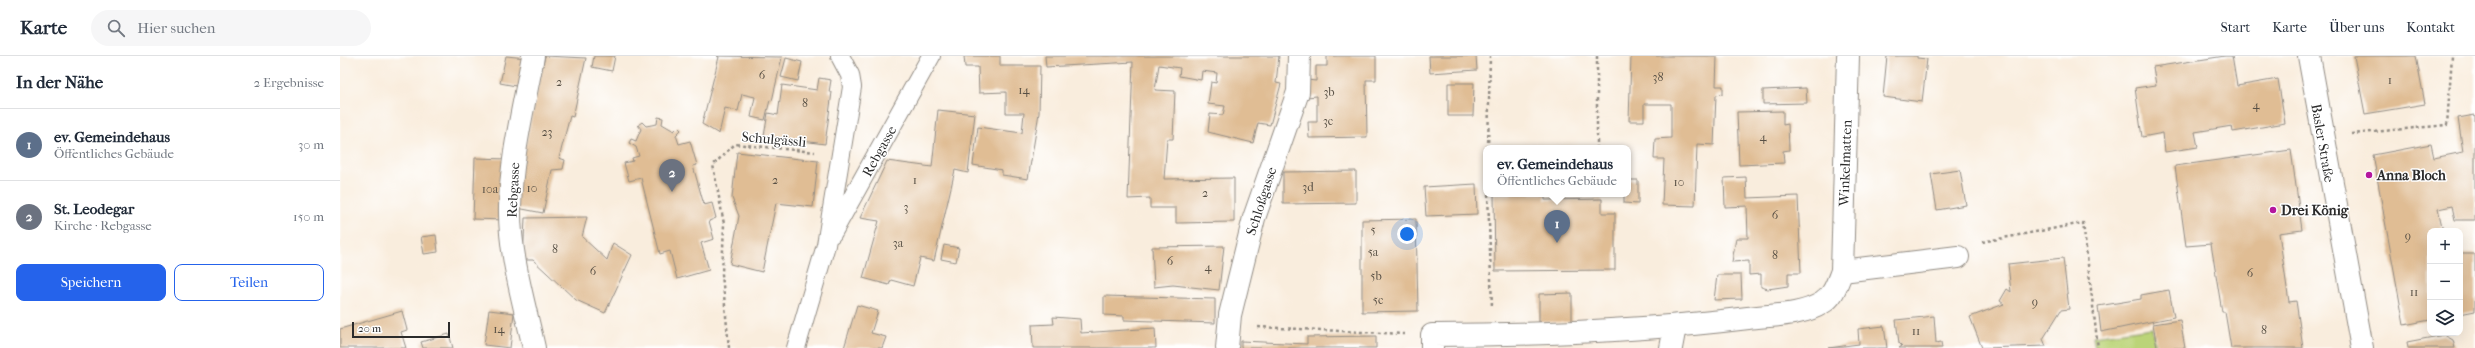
<!DOCTYPE html>
<html lang="de">
<meta charset="utf-8">
<style>
:root{--surface:#fff;--page:#f6f6f7;--text:#1f2937;--muted:#747a83;--line:#e0e1e3;--accent:#2563eb}
body{margin:0;font-family:"IM FELL French Canon",serif;background:var(--page);color:var(--text)}
.controls{position:absolute;right:12px;bottom:12px;display:grid;overflow:hidden;border-radius:8px;box-shadow:0 4px 16px #0002}
.controls button{width:36px;height:36px;display:grid;place-items:center;padding:0;border:0;border-bottom:1px solid var(--line);background:var(--surface);color:var(--text);font:20px sans-serif}
.scale{position:absolute;left:12px;bottom:10px;width:98px;box-sizing:border-box;padding-left:4px;border:2px solid #2b2b2b;border-top:0;font-size:11px;line-height:14px;white-space:nowrap;color:#2b2b2b;-webkit-text-stroke:3px #fff;paint-order:stroke}
.you{position:absolute;left:1067px;top:178px;width:14px;height:14px;margin:-10px;border:3px solid #fff;border-radius:50%;background:#1a73e8;box-shadow:0 0 0 6px #1a73e833}
.badge{display:grid;place-items:center;width:26px;height:26px;border-radius:50%;background:var(--accent);color:#fff;font-size:13px;font-weight:700}
.pin{position:absolute;translate:-50% -33px;filter:drop-shadow(0 1px 2px #0008)}
.pin::after{content:'';position:absolute;top:21px;width:14px;height:12px;background:inherit;clip-path:polygon(0 0,100% 0,50% 100%)}
.popup{position:absolute;left:1143px;top:89px;width:148px;height:52px;box-sizing:border-box;display:grid;place-content:center;border-radius:8px;background:var(--surface);filter:drop-shadow(0 1px 3px #0005);font-size:13px;white-space:nowrap;color:var(--muted)}
.popup b{font-size:15px;color:var(--text)}
.popup::after{content:'';position:absolute;left:50%;top:100%;margin-left:-8px;border:8px solid transparent;border-top-color:var(--surface)}
.list{margin:0;padding:0;list-style:none}
h2{display:flex;justify-content:space-between;align-items:center;height:52px;margin:0;padding:0 16px;font-size:17px}
h2 small{font-size:13px;font-weight:400;color:var(--muted)}
.list li{display:grid;grid-template-columns:26px 1fr auto;gap:12px;align-items:center;box-sizing:border-box;height:72px;padding:0 16px;border-top:1px solid var(--line)}
.list b{display:block;font-size:15px;white-space:nowrap}
.list p{margin:0;font-size:13px;white-space:nowrap;color:var(--muted)}
.list em{font-size:13px;font-style:normal;color:var(--muted)}
.actions{display:flex;gap:8px;padding:12px 16px}
.actions a{flex:1;padding:9px 0;border:1px solid var(--accent);border-radius:8px;text-align:center;font-size:14px;color:var(--accent)}
.actions .main{background:var(--accent);color:#fff}
.icon{flex:none;width:22px;height:22px;fill:none;stroke:currentColor;stroke-width:2;stroke-linecap:round;stroke-linejoin:round}
.map{position:relative;flex:none;width:2135px;height:292px;overflow:hidden}
header{display:flex;align-items:center;gap:24px;box-sizing:border-box;height:56px;padding:0 20px;background:var(--surface);border-bottom:1px solid var(--line)}
header strong{font-size:19px}
nav{display:flex;gap:22px;margin-inline-start:auto;font-size:14px}
.search{width:280px;height:36px;background:var(--page);display:flex;align-items:center;gap:10px;box-sizing:border-box;padding:0 14px;border-radius:22px;color:var(--muted);font-size:15px}
main{display:flex}
aside{flex:1;background:var(--surface)}
.map>svg:first-child{display:block}
.green{fill:#bbd478;stroke:#738052}
.building{fill:#e0bd94}
.lines{fill:none;stroke-linecap:round;stroke-linejoin:round}
.lane-casing{stroke:#928c84;stroke-width:20}
.street-casing{stroke:#928c84;stroke-width:24}
.primary-casing{stroke:#928c84;stroke-width:24}
.path{stroke:#928c84;stroke-width:2.5;stroke-dasharray:3 3;stroke-linecap:butt}
.lane{stroke:#fff;stroke-width:18}
.street{stroke:#fff;stroke-width:22}
.primary{stroke:#fff;stroke-width:22}
.poi-dot{fill:#b5179e;stroke:#fff;stroke-width:1.5}
.labels{text-anchor:middle;stroke-width:3;stroke-linejoin:round;paint-order:stroke}
.number-label{font-size:12px;fill:#585045}
.street-label{font-size:14px;fill:#2b2b2b;stroke:#fff}
.poi-label{font-size:14px;font-weight:bold;fill:#2b2b2b;stroke:#fff;text-anchor:start}
</style>
<header>
<strong>Karte</strong>
<div class="search"><svg class="icon" aria-label="search" viewBox="0 0 24 24"><circle cx="10" cy="10" r="6"/><path d="M15 15l6 6"/></svg>Hier suchen</div>
<nav><a>Start</a><a>Karte</a><a>Über uns</a><a>Kontakt</a></nav>
</header>
<main>
<aside>
<h2>In der Nähe<small>2 Ergebnisse</small></h2>
<ul class="list">
<li><span class="badge" style="background:#5c6f8a">1</span><div><b>ev. Gemeindehaus</b><p>Öffentliches Gebäude</p></div><em>30 m</em></li>
<li><span class="badge" style="background:#6b7280">2</span><div><b>St. Leodegar</b><p>Kirche · Rebgasse</p></div><em>150 m</em></li>
</ul>
<div class="actions"><a class="main">Speichern</a><a>Teilen</a></div>
</aside>
<div class="map">
<svg width="2135" height="292" viewBox="0 0 2135 292">
<rect width="100%" height="100%" fill="#fff"/>
<filter id="ink" filterUnits="userSpaceOnUse"><feTurbulence type="fractalNoise" baseFrequency=".025" numOctaves="2"/><feDisplacementMap in="SourceGraphic" scale="8" xChannelSelector="R" yChannelSelector="G"/><feConvolveMatrix kernelMatrix="1 2 1 2 8 2 1 2 1" color-interpolation-filters="sRGB"/></filter>
<filter id="wash" filterUnits="userSpaceOnUse"><feTurbulence type="fractalNoise" baseFrequency=".012" numOctaves="4" result="noise"/><feDisplacementMap in="SourceGraphic" scale="16" xChannelSelector="R" yChannelSelector="G"/><feGaussianBlur stdDeviation="0.9" result="paint"/><feColorMatrix in="noise" values="0 0 0 0 0 0 0 0 0 0 0 0 0 0 0 0 0 1.4 0 .05"/><feComposite in="paint" operator="in"/></filter>
<g filter="url(#wash)">
<rect width="100%" height="100%" fill="#f9eddd"/>
<path class="green" d="M1812 272 1815 292H1755L1753 280Z"/>
<g id="blocks">
<g class="building">
<path d="M166 0 187 2 181 31 160 27Z"/>
<path d="M205 0 246 2 233 61 230 60 219 102 225 104 223 113 212 114 203 157 172 151Z"/>
<path d="M254 0H275L272 15 252 11Z"/>
<path d="M377 0 442 1 432 45 430 44 425 64 411 61 415 41 402 38 398 55 385 52 379 78 362 68 379 1Z"/>
<path d="M624 0H660V10H700L699 57 688 123 662 119V114L633 109 638 71 682 77 684 57H666V36L639 37 638 11H625Z"/>
<path d="M705 0H939L936 27 941 28 930 69 918 67 913 87 868 76 870 58 883 59 885 50 868 48 871 26 876 27 877 17 862 15 861 24 839 20 840 12 819 9 815 34 835 35 833 83H827L824 123 894 122V166L836 167V152H810V142L788 143 793 6 706 11Z"/>
<path d="M987 0H1036V24H1026L1027 81 969 82 968 66H977V40L967 41V24L976 25V10H987Z"/>
<path d="M1089 0H1136L1137 14 1090 17Z"/>
<path d="M1291 0H1377L1376 30H1383V38L1376 39 1374 89 1357 88 1355 150 1322 149 1324 103H1314L1315 83 1331 82V48H1304V65H1289Z"/>
<path d="M1547 0H1577V2L1587 3 1582 46 1543 41Z"/>
<path d="M1885 0H1892L1897 30 1938 23 1945 67 1893 76 1892 70 1855 76 1858 91 1825 96 1823 77 1802 81 1795 32 1816 29 1813 11Z"/>
<path d="M2014 0H2076L2085 48 2025 58Z"/>
<path d="M446 2 462 6 458 25 441 21Z"/>
<path d="M479 22 491 24 489 36H492L485 88 424 80 428 57 438 59 442 29 477 34Z"/>
<path d="M1108 27H1134L1133 60H1108Z"/>
<path d="M1466 32 1467 47 1423 48V34Z"/>
<path d="M598 54 635 58 628 117 615 114 594 205 580 202 573 230 551 224 549 229 523 222 539 165 520 162 547 105 592 111Z"/>
<path d="M1443 55V69L1448 68 1449 94 1443 95 1444 107 1399 109 1397 56Z"/>
<path d="M2135 59V164H2115L2112 150 2098 153 2103 175H2090V264L2064 269 2033 99 2091 88 2094 102 2123 96 2118 62Z"/>
<path d="M318 61 323 62 322 68 334 75 338 71 341 74 336 79 339 88 350 85 357 109 353 110 364 149 372 147 376 162 369 165 374 183 361 187 369 214 337 223 330 195 320 198 301 122 289 125 284 107 293 105 292 102 299 100 296 91 289 87 291 83 296 85 301 73 298 69 302 66 306 70 317 68Z"/>
<path d="M1951 94 1962 174 1939 177 1949 246 1956 245 1963 292H1891L1885 256H1882L1871 188 1846 190 1835 110Z"/>
<path d="M397 96 478 105 473 151 436 147 422 216 390 208 399 160 392 142Z"/>
<path d="M135 102 168 103 165 164 133 163Z"/>
<path d="M1620 114 1626 149 1597 154 1591 118Z"/>
<path d="M1016 115V147L943 148V116Z"/>
<path d="M1406 121 1407 142 1458 140 1461 217H1448V230L1428 233 1421 231V218L1409 219V205L1392 206 1396 182H1408L1407 150 1385 151 1384 122Z"/>
<path d="M1288 124H1298V148L1284 147V138H1288Z"/>
<path d="M1136 128 1137 158 1086 160 1084 131Z"/>
<path d="M1154 138H1205V144L1262 143V157H1275V214L1155 215Z"/>
<path d="M247 161 242 181 267 204 273 187 292 199 265 257 236 244 193 204H183L185 162Z"/>
<path d="M1076 163 1078 255 1022 256V164Z"/>
<path d="M96 179 98 196 84 198 81 181Z"/>
<path d="M604 189 619 192 616 206 601 203Z"/>
<path d="M884 190 879 234 833 229 814 231 812 191Z"/>
<path d="M2120 198H2135V255L2120 258Z"/>
<path d="M1723 202 1729 253 1721 254 1703 283 1706 290 1642 292 1630 261 1664 248 1660 245 1667 233 1671 236 1668 208Z"/>
<path d="M1377 219H1401L1402 243 1374 244Z"/>
<path d="M1829 234 1834 261 1761 276 1758 250 1801 243V239Z"/>
<path d="M1232 237V266H1199V238Z"/>
<path d="M764 240 875 243V267L784 264V260L764 259Z"/>
<path d="M517 249 538 255 531 277 546 281 542 292H504Z"/>
<path d="M149 254 174 257 170 292 144 289Z"/>
<path d="M62 255 67 274 61 276 66 292H0V273Z"/>
<path d="M1594 260 1596 287 1601 286 1602 292H1559L1562 290 1559 287 1556 264Z"/>
<path d="M713 261 740 263 741 277 815 272 816 292H693L692 269 714 268Z"/>
<path d="M1840 264 1845 292H1817L1813 268Z"/>
<path d="M1544 270 1547 292H1488L1519 288 1518 273Z"/>
<path d="M109 278 113 292H83L81 286Z"/>
<path d="M2104 279 2113 284 2115 292H2068L2067 286Z"/>
<path d="M1036 280V292H901V285L967 288V281Z"/>
</g>
</g>
</g>
<g filter="url(#ink)">
<use href="#blocks" fill-opacity="0" stroke="#928c84" stroke-width="1"/>
<g class="lines">
<defs>
<g id="lane">
<path d="M492 178 591 0"/>
<path d="M456 292 486 189 512 31 510 19 500 0"/>
</g>
<g id="street">
<path d="M193 0C184 50 171 100 170 151 169 198 184 246 194 292"/>
<path d="M1502 215 1618 201"/>
<path d="M887 292 890 259 914 162 958 36 959 0"/>
<path d="M1092 292V279C1198 279 1303 275 1408 262 1430 259 1462 260 1482 247 1494 240 1497 227 1502 215L1508 0"/>
<path d="M1331 292 1335 271"/>
</g>
<path id="primary" d="M1969 0 2022 292"/>
</defs>
<use href="#lane" class="lane-casing"/>
<use href="#street" class="street-casing"/>
<use href="#primary" class="primary-casing"/>
<g class="path">
<path d="M1257 0V92"/>
<path d="M2011 78 2107 69 2112 0"/>
<path d="M1148 92 1150 0"/>
<path d="M1148 138 1152 251"/>
<path d="M1215 144V138"/>
<path d="M1642 186 1743 167 1758 292"/>
<path d="M918 271 1064 278"/>
<path d="M389 292 382 218 384 168 373 109 395 88 475 96"/>
</g>
<use href="#lane" class="lane"/>
<use href="#street" class="street"/>
<use href="#primary" class="primary"/>
</g>
</g>
<g class="poi-dot">
<circle cx="2029" cy="119" r="4"/>
<circle cx="1933" cy="154" r="4"/>
</g>
<g class="labels">
<g class="number-label">
<text x="422" y="23">6</text>
<text x="1318" y="25">38</text>
<text x="2050" y="28">1</text>
<text x="219" y="30">2</text>
<text x="684" y="38">14</text>
<text x="989" y="40">3b</text>
<text x="465" y="51">8</text>
<text x="1916" y="53">4</text>
<text x="988" y="69">3c</text>
<text x="207" y="80">23</text>
<text x="1423" y="85">4</text>
<text x="435" y="128">2</text>
<text x="575" y="128">1</text>
<text x="1339" y="130">10</text>
<text x="968" y="135">3d</text>
<text x="192" y="136">10</text>
<text x="150" y="137">10a</text>
<text x="865" y="141">2</text>
<text x="566" y="155">3</text>
<text x="1435" y="163">6</text>
<text x="1033" y="178">5</text>
<text x="2068" y="184">9</text>
<text x="558" y="191">3a</text>
<text x="215" y="197">8</text>
<text x="1033" y="200">5a</text>
<text x="1435" y="203">8</text>
<text x="830" y="209">6</text>
<text x="868" y="215">4</text>
<text x="253" y="219">6</text>
<text x="1910" y="221">6</text>
<text x="1036" y="224">5b</text>
<text x="2074" y="240">11</text>
<text x="1038" y="248">5c</text>
<text x="1695" y="250">9</text>
<text x="159" y="277">14</text>
<text x="1924" y="278">8</text>
<text x="1576" y="279">11</text>
</g>
<g class="street-label">
<text transform="translate(434 83) rotate(5)" y="5">Schulgässli</text>
<text transform="translate(1983 87) rotate(80)" y="5">Basler Straße</text>
<text transform="translate(539 95) rotate(-61)" y="5">Rebgasse</text>
<text transform="translate(1505 107) rotate(-88)" y="5">Winkelmatten</text>
<text transform="translate(173 134) rotate(-87)" y="5">Rebgasse</text>
<text transform="translate(921 145) rotate(-72)" y="5">Schloßgasse</text>
</g>
<g class="poi-label">
<text x="2037" y="124">Anna Bloch</text>
<text x="1941" y="159">Drei König</text>
</g>
</g>
</svg>
<div class="controls">
<button>+</button>
<button>−</button>
<button><svg class="icon" aria-label="layers" viewBox="0 0 24 24"><path d="M12 4l9 5-9 5-9-5zM3 14l9 5 9-5"/></svg></button>
</div>
<div class="scale">20 m</div>
<div class="you"></div>
<div class="pin badge" style="left:1217px;top:187px;background:#5c6f8a">1</div>
<div class="popup"><b>ev. Gemeindehaus</b>Öffentliches Gebäude</div>
<div class="pin badge" style="left:332px;top:136px;background:#6b7280">2</div>
</div>
</main>
